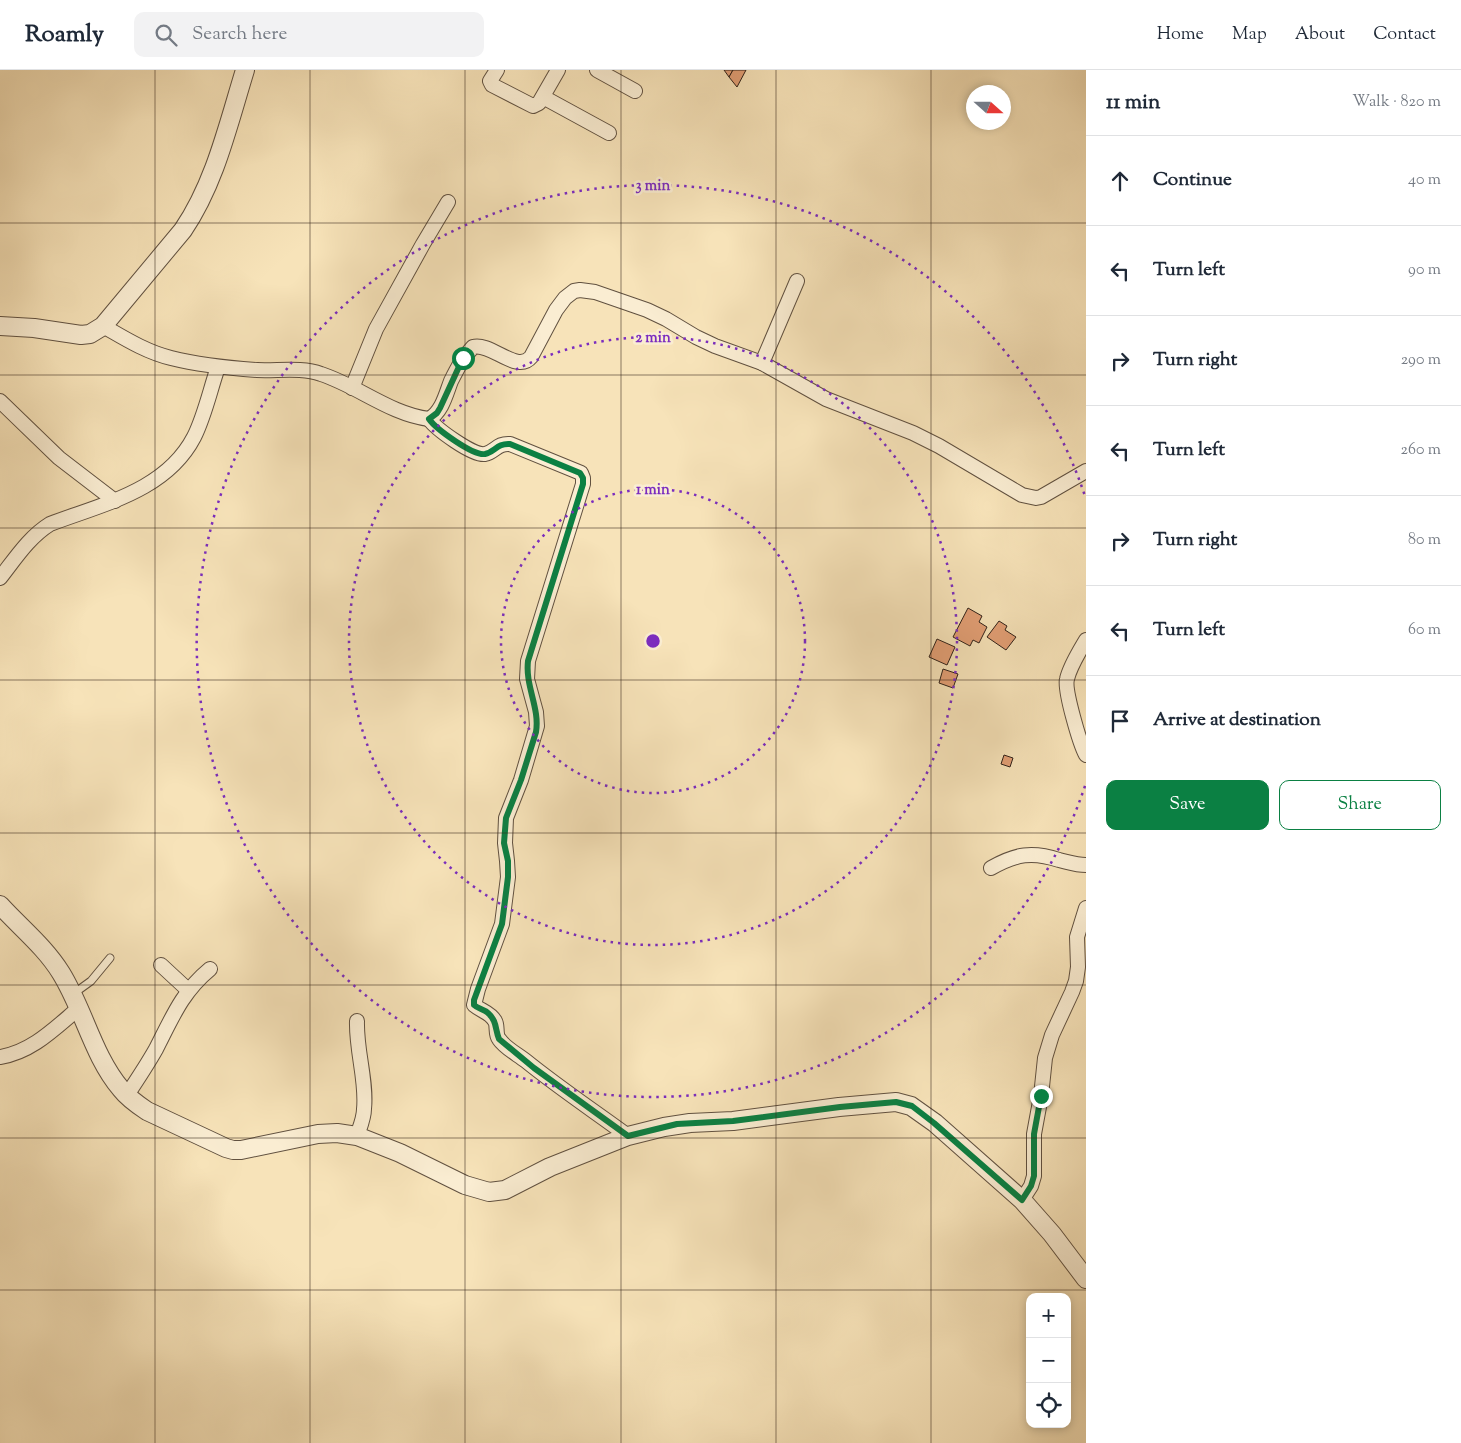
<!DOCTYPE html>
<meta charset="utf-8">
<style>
:root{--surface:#fff;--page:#f2f2f3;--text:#1f2937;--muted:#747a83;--line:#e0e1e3;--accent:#0b8043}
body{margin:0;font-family:"Sorts Mill Goudy",serif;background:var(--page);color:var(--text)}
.controls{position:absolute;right:15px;bottom:15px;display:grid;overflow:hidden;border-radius:10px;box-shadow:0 2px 8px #0003}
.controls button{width:45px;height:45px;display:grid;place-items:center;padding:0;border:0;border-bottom:1px solid var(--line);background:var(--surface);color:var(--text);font:25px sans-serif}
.compass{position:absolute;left:966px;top:15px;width:45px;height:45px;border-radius:50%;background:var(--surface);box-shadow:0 2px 8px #0003;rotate:111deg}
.stop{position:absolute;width:15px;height:15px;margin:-11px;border:4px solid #0b8043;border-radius:50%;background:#fff}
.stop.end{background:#0b8043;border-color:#fff;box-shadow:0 1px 5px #0008}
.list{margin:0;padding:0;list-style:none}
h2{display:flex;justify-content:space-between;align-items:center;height:65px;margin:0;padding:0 20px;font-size:21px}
h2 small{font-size:16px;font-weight:400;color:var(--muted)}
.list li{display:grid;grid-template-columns:32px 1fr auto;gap:15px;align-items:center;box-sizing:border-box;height:90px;padding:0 20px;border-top:1px solid var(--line)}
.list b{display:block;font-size:19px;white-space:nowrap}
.list em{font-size:16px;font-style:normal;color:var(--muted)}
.actions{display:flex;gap:10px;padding:15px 20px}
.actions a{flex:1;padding:11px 0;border:1px solid var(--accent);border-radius:10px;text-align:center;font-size:18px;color:var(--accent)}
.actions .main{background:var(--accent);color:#fff}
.icon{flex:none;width:28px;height:28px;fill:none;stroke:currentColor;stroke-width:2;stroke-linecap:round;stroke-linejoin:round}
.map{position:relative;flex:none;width:1086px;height:1373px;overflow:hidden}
header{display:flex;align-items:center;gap:30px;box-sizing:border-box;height:70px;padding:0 25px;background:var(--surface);border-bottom:1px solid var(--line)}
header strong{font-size:24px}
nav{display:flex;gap:28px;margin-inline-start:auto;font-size:18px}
.search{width:350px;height:45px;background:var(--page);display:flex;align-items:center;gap:12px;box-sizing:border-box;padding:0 18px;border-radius:10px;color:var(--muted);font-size:19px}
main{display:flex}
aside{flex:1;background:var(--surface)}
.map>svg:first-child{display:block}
.building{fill:#e29e74;stroke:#2f2018}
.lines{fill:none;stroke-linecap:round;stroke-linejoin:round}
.service-casing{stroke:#615140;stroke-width:9}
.minor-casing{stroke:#615140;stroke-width:16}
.tertiary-casing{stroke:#615140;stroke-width:20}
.service{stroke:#faedd2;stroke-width:7}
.minor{stroke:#faedd2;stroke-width:14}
.tertiary{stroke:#faedd2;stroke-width:18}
.route{stroke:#0b8043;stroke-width:6}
.grid{fill:none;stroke:#2f2018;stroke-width:1;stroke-opacity:0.55}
.ring{fill:none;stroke:#7b2cbf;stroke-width:2.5;stroke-dasharray:2.5 5}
.centre{fill:#7b2cbf;stroke:#faedd2;stroke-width:2.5}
.ring-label{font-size:15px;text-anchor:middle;font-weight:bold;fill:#7b2cbf;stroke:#faedd2;stroke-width:5;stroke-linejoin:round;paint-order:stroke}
</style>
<header>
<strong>Roamly</strong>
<div class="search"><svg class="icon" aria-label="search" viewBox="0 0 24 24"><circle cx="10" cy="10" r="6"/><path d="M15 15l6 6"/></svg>Search here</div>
<nav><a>Home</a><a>Map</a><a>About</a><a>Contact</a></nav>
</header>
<main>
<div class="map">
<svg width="1086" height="1373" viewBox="0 0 1086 1373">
<rect width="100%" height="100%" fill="#f7e3b9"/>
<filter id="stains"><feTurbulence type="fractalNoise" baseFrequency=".004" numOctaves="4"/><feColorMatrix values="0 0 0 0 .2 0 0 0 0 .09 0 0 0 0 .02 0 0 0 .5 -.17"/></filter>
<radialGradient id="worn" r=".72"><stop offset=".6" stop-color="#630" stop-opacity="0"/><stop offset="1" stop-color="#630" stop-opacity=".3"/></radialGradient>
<g class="building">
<path d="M724 0H733L729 7Z"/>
<path d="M733 0H746L737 17 729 7Z"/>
<path d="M968 538 982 546 979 552 987 557 979 573 973 570 970 576 953 567Z"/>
<path d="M999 551 1007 556 1005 560 1016 567 1006 580 987 567Z"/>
<path d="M937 569 955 577 947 595 929 587Z"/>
<path d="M943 599 958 604 953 618 939 613Z"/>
<path d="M1004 685 1013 688 1010 697 1001 694Z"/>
</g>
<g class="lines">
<defs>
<path id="service" d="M73 924 91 911 110 888"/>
<g id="minor">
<path d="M497 0 490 11 492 15 533 36 539 33 558 0"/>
<path d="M597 0 635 21"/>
<path d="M543 27 609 63"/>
<path d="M103 256C124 268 146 282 171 288 199 295 228 298 257 300 278 301 302 297 321 304 358 316 390 344 429 349 442 342 446 324 451 311 457 299 463 287 473 277 491 272 517 304 531 287L556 240 565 228 574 221 580 220 595 222 647 240 666 249 696 267 715 276 762 293 826 329 913 363 939 376 1022 425 1036 428 1041 427 1086 401"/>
<path d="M762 293 797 211"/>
<path d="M352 318 376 259 423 174 448 132"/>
<path d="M0 331 59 388 115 431"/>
<path d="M429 349C436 359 473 386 485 384 495 382 497 373 510 374L581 403 583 408V414L528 591 527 609 536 642 537 656 521 710 506 748 505 773 507 791 508 807 502 854 478 919 474 935C481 941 490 942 495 951 498 956 495 964 499 969 505 978 517 984 526 991 558 1017 594 1041 628 1066"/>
<path d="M0 508C15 489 29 467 50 454 102 434 166 421 194 367 205 345 210 320 218 297"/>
<path d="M1086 570C1079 582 1070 596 1067 609 1064 620 1080 674 1086 685"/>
<path d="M991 798C1016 784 1032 781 1059 790 1068 792 1076 795 1086 795"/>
<path d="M161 895 188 920"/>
<path d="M0 987C32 982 55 958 79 938"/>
<path d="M127 1025C137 1010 147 995 156 979 172 948 182 922 210 899"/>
<path d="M357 1066C360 1057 364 1048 364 1039 367 1011 356 981 357 951"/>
<path d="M1022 1130 1031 1116 1034 1106V1064L1041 1026 1045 988 1052 965 1072 922 1076 911 1078 897 1077 867 1086 838"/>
</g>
<g id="tertiary">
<path d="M0 256 34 258 81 265 90 264 103 256 183 160C215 113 228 55 245 0"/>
<path d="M0 835C21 858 45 877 61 903 84 940 93 986 121 1019 128 1028 138 1035 147 1041L226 1078 233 1080H241L318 1064 337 1063 357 1066 400 1083 465 1115 489 1122 505 1120 550 1097 628 1066 664 1057 690 1053 733 1051 839 1037 896 1032 911 1036 935 1053 1022 1130 1052 1164 1086 1209"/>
</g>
</defs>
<use href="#service" class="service-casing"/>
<use href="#minor" class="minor-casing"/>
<use href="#tertiary" class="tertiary-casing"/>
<use href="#service" class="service"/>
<use href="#minor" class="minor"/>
<use href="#tertiary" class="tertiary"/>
</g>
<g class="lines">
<path class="route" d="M463 288 440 338 437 343 429 349C436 359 473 386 485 384 495 382 497 373 510 374L580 403 583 408V414L528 591C525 616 540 638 536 662L521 710 506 748 504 773 508 791V807L502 854 474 930V935C478 939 484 939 488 943 497 951 495 959 499 969L534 998 628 1066 677 1054 733 1051 840 1037 896 1032 912 1036 934 1053 1022 1130 1031 1116 1034 1106V1064L1041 1026"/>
</g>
<path class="grid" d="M155 0V1373M310 0V1373M465 0V1373M621 0V1373M776 0V1373M931 0V1373M0 153H1086M0 305H1086M0 458H1086M0 610H1086M0 763H1086M0 915H1086M0 1068H1086M0 1220H1086"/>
<g class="ring">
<circle cx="653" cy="571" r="152"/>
<circle cx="653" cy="571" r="304"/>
<path d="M1085 716A456 456 0 1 1 1085 426"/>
</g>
<circle cx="653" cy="571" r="8" class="centre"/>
<g class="ring-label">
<text x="653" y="120">3 min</text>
<text x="653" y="272">2 min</text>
<text x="653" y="424">1 min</text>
</g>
<rect width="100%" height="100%" filter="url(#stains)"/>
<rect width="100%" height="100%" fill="url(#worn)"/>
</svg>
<div class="controls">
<button>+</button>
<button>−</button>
<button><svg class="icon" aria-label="locate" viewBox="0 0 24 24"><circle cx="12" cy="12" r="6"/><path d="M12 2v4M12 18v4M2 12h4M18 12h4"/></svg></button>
</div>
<svg class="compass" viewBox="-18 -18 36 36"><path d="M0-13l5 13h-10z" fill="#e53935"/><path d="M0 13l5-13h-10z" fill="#747a83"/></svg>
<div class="stop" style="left:463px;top:288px"></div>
<div class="stop end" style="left:1041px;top:1026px"></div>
</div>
<aside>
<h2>11 min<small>Walk · 820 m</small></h2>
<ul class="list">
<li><svg class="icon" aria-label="ahead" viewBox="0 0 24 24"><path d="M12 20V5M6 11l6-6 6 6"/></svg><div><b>Continue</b></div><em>40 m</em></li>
<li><svg class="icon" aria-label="left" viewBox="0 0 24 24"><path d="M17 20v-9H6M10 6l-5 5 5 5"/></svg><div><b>Turn left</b></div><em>90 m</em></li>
<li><svg class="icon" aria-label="right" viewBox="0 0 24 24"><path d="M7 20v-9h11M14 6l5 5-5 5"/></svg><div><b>Turn right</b></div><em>290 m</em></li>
<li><svg class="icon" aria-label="left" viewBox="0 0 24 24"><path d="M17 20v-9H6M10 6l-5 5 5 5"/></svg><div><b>Turn left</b></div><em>260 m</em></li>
<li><svg class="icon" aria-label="right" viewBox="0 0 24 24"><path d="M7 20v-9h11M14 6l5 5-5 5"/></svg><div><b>Turn right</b></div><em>80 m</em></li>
<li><svg class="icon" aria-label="left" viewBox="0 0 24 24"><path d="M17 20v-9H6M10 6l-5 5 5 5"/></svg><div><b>Turn left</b></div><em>60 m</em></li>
<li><svg class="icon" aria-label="arrive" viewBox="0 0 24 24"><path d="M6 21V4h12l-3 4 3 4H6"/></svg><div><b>Arrive at destination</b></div></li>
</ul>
<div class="actions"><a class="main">Save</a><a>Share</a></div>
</aside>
</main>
